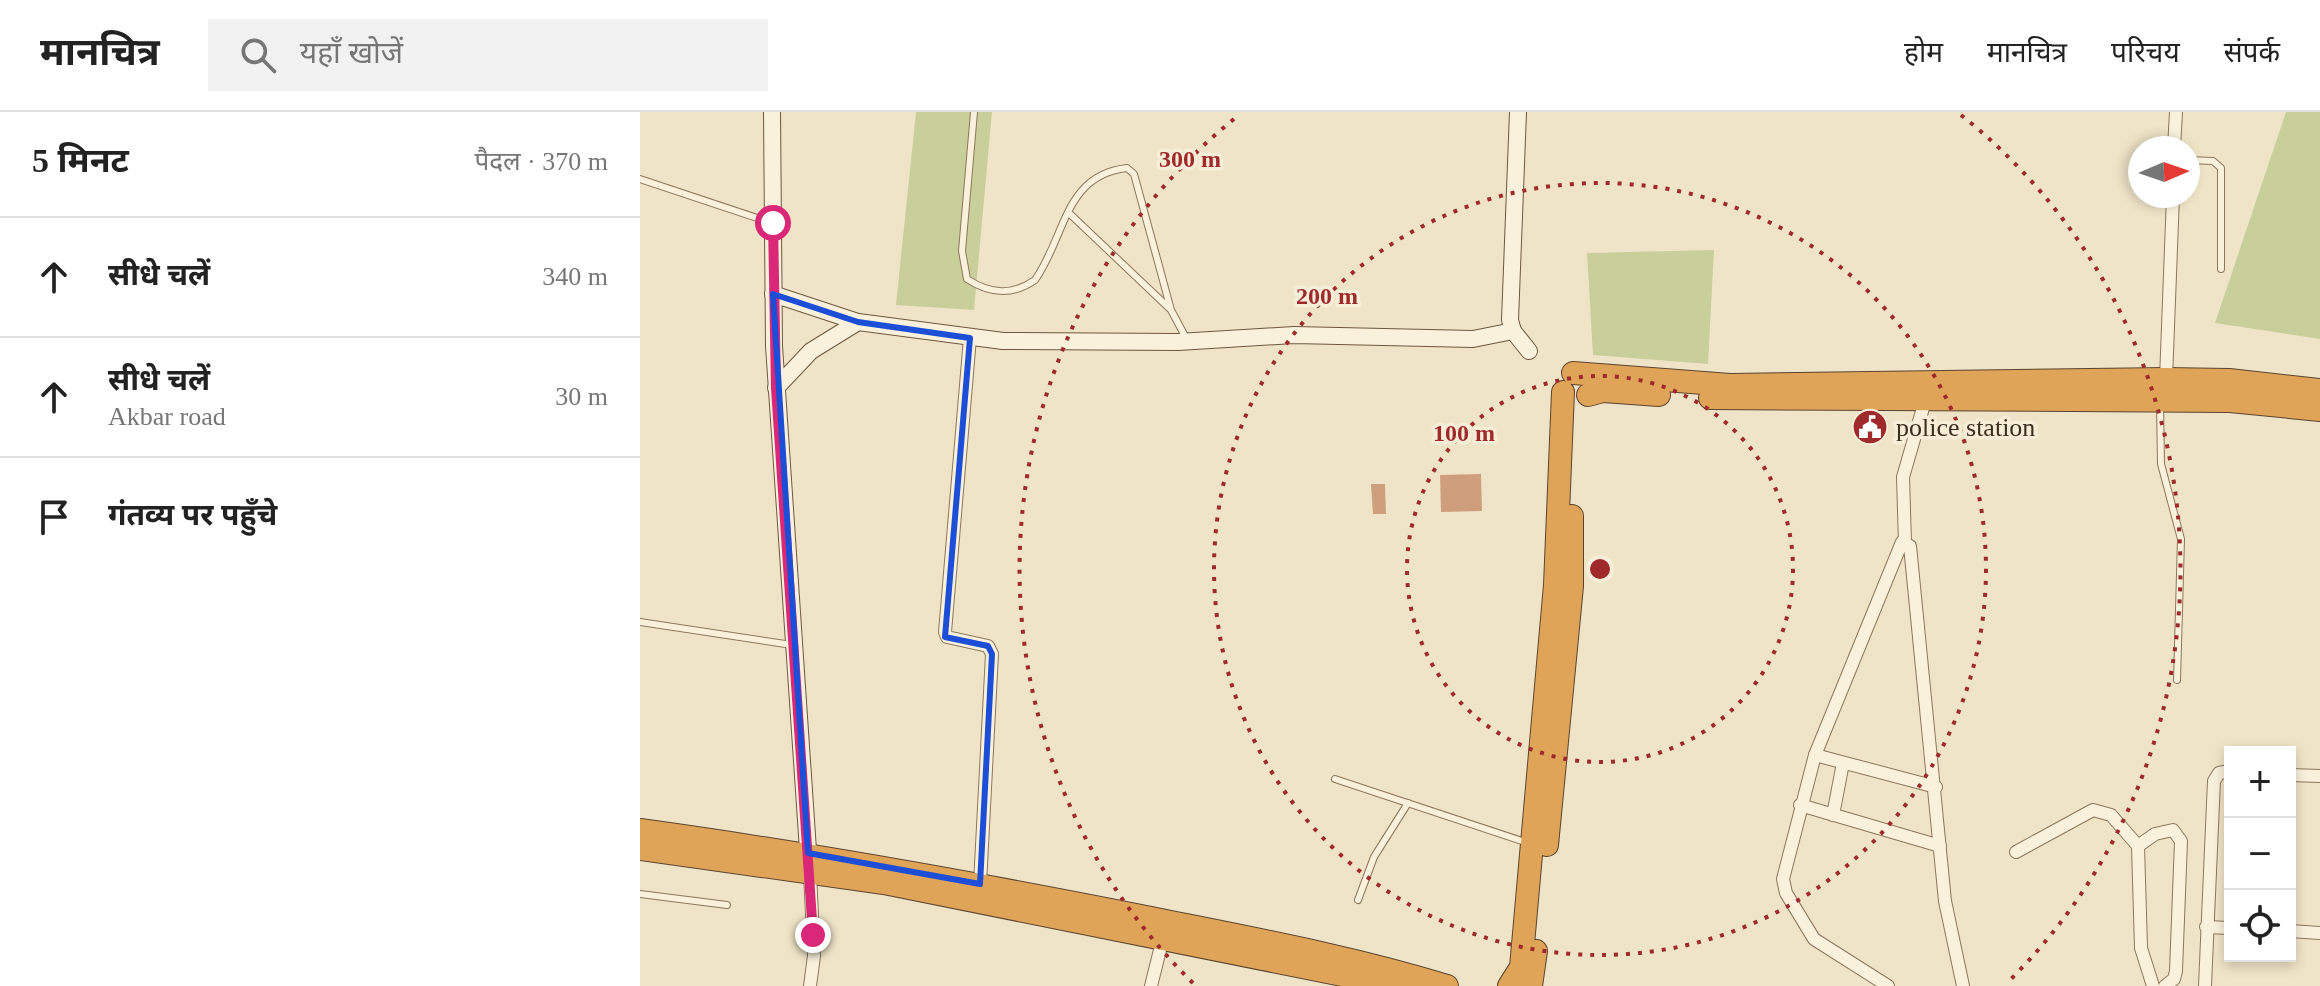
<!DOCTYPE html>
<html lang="hi">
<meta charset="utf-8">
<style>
:root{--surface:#fff;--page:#f2f2f2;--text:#222;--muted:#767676;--line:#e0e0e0}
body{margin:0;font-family:"Times New Roman","Noto Sans Devanagari",serif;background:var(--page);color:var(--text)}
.controls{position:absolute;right:24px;bottom:24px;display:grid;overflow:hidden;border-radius:0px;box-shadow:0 4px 12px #0003}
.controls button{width:72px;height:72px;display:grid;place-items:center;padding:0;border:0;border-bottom:2px solid var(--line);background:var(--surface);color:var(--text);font:40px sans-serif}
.compass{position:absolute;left:1488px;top:24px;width:72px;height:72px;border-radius:50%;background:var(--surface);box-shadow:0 4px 12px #0003;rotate:88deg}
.stop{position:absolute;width:24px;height:24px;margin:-18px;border:6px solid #db2777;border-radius:50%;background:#fff}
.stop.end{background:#db2777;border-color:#fff;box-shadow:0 2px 8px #0008}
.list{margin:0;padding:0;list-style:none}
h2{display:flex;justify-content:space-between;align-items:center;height:104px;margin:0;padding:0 32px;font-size:34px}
h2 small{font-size:26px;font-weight:400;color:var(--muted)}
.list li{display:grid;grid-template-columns:52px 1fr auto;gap:24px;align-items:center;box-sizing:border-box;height:120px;padding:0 32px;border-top:2px solid var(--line)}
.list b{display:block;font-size:30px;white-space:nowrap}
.list p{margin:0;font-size:26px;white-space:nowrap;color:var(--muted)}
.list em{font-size:26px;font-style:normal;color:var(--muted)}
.icon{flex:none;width:44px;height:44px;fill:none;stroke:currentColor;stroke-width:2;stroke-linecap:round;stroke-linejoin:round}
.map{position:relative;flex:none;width:1680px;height:874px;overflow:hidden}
header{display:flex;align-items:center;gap:48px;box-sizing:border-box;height:112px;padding:0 40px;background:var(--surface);border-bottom:2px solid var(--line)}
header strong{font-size:38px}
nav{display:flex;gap:44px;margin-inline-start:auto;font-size:28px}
.search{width:560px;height:72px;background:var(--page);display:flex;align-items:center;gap:20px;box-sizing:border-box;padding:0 28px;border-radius:0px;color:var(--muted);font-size:30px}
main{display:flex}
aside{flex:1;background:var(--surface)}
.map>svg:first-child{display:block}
.green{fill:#c9cf9b}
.building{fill:#cf9f7d}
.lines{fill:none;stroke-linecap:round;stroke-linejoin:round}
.lane-casing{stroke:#8d765c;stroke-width:8}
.street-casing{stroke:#8d765c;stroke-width:14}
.secondary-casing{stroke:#6f573f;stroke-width:18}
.highway-casing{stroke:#5b4430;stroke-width:24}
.lane{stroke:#faf1dc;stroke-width:6}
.street{stroke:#faf1dc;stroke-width:12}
.secondary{stroke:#faf1dc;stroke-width:16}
.highway{stroke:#e0a458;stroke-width:22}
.route{stroke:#db2777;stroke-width:10}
.marked{fill:none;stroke:#1d4ed8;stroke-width:6;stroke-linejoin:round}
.ring{fill:none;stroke:#9e2a2b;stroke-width:4;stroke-dasharray:4 8}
.labels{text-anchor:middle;stroke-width:7;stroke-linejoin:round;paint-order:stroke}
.poi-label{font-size:26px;fill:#3d2e20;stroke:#f7eed8;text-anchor:start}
.centre{fill:#9e2a2b;stroke:#f7eed8;stroke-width:4}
.ring-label{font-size:24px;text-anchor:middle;font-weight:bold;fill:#9e2a2b;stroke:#f7eed8;stroke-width:7;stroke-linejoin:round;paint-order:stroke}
</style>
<header>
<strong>मानचित्र</strong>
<div class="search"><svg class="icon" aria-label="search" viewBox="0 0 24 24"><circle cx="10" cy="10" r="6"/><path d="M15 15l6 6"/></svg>यहाँ खोजें</div>
<nav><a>होम</a><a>मानचित्र</a><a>परिचय</a><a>संपर्क</a></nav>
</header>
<main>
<aside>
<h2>5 मिनट<small>पैदल · 370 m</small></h2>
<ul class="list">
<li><svg class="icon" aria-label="ahead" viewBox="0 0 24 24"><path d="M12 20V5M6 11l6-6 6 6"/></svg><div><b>सीधे चलें</b></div><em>340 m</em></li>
<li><svg class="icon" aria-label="ahead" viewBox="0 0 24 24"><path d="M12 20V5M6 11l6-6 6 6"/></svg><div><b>सीधे चलें</b><p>Akbar road</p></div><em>30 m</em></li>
<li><svg class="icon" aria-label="arrive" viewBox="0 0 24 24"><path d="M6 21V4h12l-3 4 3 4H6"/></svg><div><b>गंतव्य पर पहुँचे</b></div></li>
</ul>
</aside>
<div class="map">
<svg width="1680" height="874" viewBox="0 0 1680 874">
<rect width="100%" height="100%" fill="#f0e4c8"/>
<g class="green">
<path d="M276 0H352L334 198 256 193Z"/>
<path d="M1646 0H1680V227L1575 211Z"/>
<path d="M1074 138 1068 252 953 243 947 141Z"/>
</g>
<g class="building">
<path d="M841 362 842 399 801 400 800 363Z"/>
<path d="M731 372H745L746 402H733Z"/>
</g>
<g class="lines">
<defs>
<g id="lane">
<path d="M334 0 322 139 327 167C350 182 372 184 395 168 426 124 424 63 487 56L494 62 531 198 546 226"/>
<path d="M1548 48 1573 49 1581 56V157"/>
<path d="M0 67 129 110"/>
<path d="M430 102 529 196"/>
<path d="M1520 292 1521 352 1541 427 1537 568"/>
<path d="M0 510 152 533"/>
<path d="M695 667 888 731"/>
<path d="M0 782 87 793"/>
<path d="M718 788 734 745 768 691"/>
</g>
<g id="street">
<path d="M1534 36 1536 0"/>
<path d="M330 226 305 520 307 525 348 534 352 542 340 772"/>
<path d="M1526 267 1533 84"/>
<path d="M1265 431 1263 365 1285 289"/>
<path d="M1175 643 1296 675"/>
<path d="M1650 663 1680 664"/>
<path d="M1160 693 1300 734"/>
<path d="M1193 703 1203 651"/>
<path d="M1498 734 1515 722 1533 718 1541 729 1536 859 1534 867 1525 874"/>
<path d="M1376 740 1453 698 1471 703 1498 734 1501 836 1513 874"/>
<path d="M170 761 174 844 170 874"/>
<path d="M1566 815 1590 816"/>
<path d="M1650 819 1680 821"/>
<path d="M511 874 523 826"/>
<path d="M1248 874 1174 827 1146 781 1143 767 1175 643 1262 430 1270 434 1305 789 1323 874"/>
<path d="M1565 874 1574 669 1579 661 1590 659"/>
</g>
<g id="secondary">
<path d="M132 0 134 234 169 753"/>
<path d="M878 0 870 208 873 219 889 239"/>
<path d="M133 182 218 210 363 229 538 230 654 223 833 227 873 219"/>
<path d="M136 276 171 239 218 210"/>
</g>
<g id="highway">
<path d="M933 261 1090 273 1526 267 1589 268 1680 278"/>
<path d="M948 283 963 279 1019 283"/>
<path d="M1070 286 1590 289 1680 298"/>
<path d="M0 718C168 741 334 771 501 804 604 825 706 843 807 874"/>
<path d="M907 733 932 474V404"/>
<path d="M0 737 244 771 757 874"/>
<path d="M869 874 881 855 915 473 923 280"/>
<path d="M891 874 896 839"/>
</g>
</defs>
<use href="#lane" class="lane-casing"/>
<use href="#street" class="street-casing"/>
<use href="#secondary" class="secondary-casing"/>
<use href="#highway" class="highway-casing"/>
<use href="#lane" class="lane"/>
<use href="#street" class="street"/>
<use href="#secondary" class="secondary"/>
<use href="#highway" class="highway"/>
</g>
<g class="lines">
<path class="route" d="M133 111 136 276 173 823"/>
</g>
<path class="marked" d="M133 182 218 210 330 226 305 525 348 534 352 542 340 772 168 741Z"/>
<g class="ring">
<circle cx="960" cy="457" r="193"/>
<circle cx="960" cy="457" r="386"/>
<path d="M553 871A580 580 0 0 1 599 3M1321 3A580 580 0 0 1 1367 871"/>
</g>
<defs>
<symbol id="civic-disc" viewBox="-11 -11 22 22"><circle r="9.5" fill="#9e2a2b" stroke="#f7eed8"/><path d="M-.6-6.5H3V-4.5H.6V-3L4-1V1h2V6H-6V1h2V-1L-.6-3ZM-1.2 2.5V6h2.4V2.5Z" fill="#fff"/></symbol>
</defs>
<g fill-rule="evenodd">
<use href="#civic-disc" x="1210" y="295" width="40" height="40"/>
</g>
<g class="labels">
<g class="poi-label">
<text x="1256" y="324">police station</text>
</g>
</g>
<circle cx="960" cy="457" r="12" class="centre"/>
<g class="ring-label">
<text x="550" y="55">300 m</text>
<text x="687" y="192">200 m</text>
<text x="824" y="329">100 m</text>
</g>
</svg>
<div class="controls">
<button>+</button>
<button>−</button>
<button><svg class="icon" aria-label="locate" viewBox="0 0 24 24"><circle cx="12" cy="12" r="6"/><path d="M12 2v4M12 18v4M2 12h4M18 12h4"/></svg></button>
</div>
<svg class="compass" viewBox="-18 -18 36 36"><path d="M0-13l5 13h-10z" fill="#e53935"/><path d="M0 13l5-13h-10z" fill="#767676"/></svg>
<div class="stop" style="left:133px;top:111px"></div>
<div class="stop end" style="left:173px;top:823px"></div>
</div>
</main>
